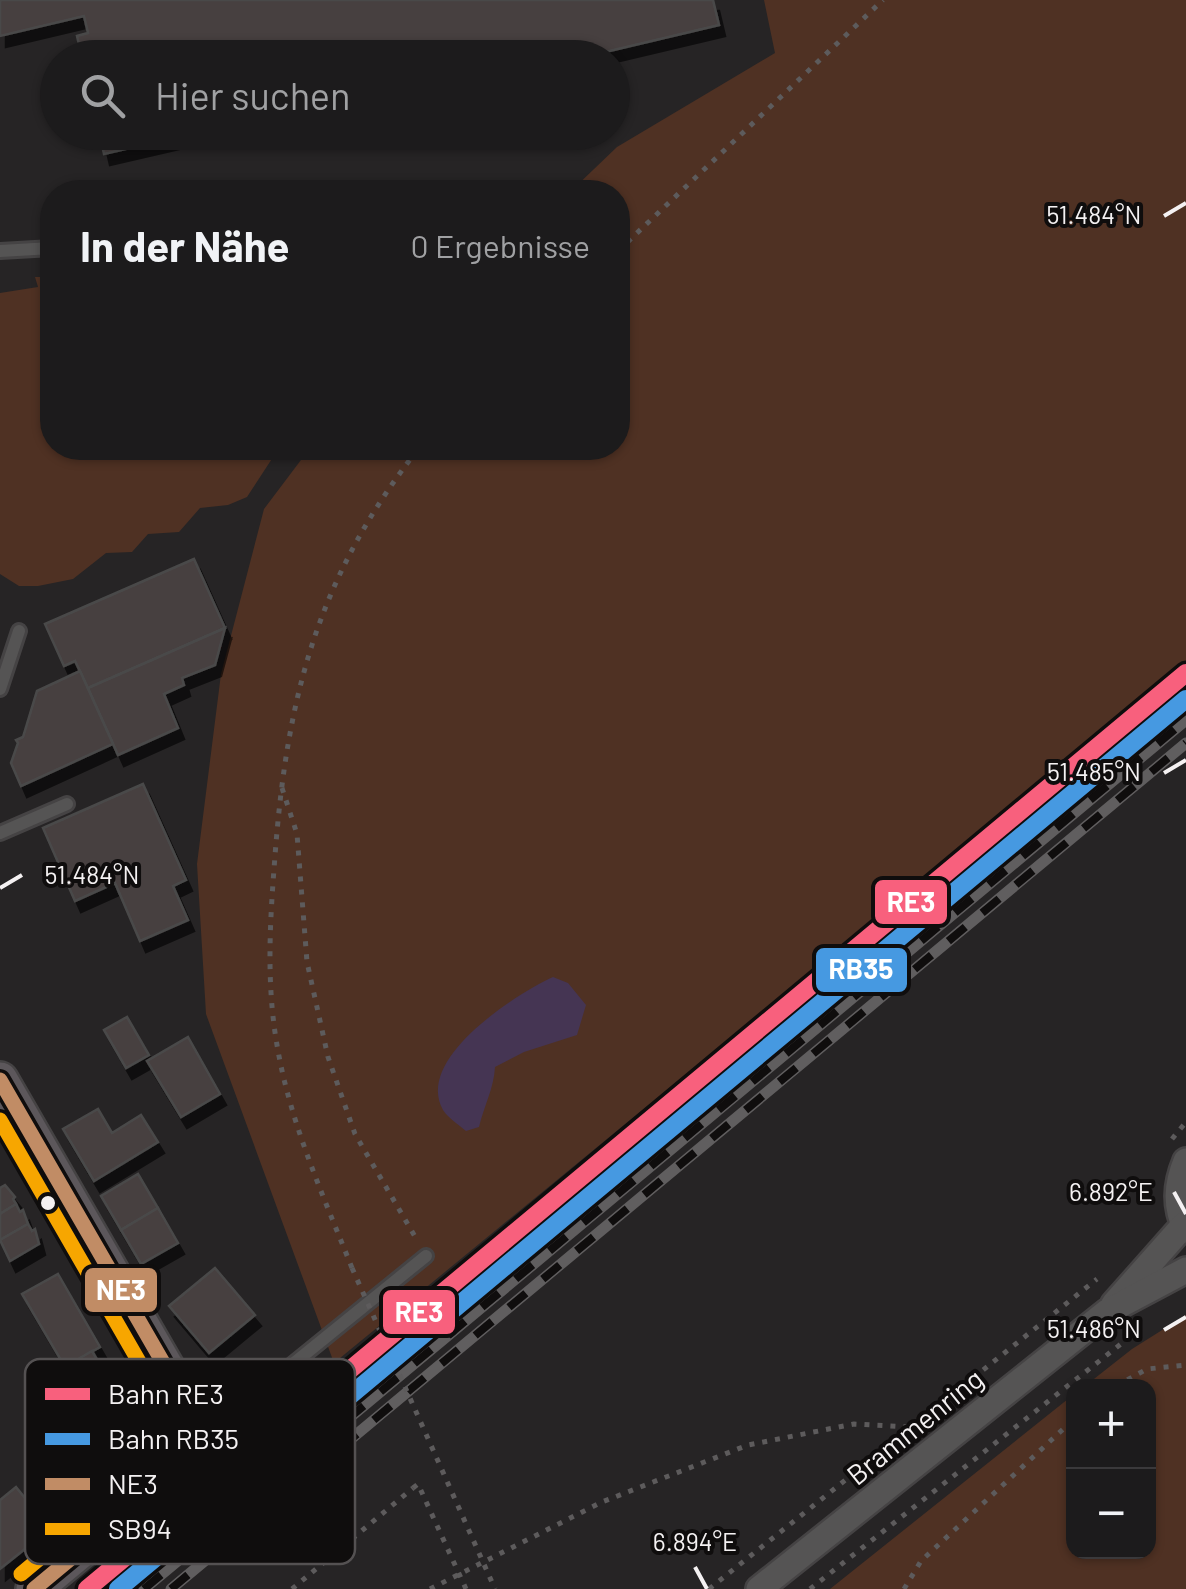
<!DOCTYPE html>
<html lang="de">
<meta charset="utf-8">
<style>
:root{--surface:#1c1b1c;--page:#292829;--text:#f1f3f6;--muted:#a0a1a3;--line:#3a393b}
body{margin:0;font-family:Barlow,sans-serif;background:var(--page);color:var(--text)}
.controls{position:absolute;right:30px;bottom:30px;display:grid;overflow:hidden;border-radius:20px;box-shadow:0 2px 8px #0004}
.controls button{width:90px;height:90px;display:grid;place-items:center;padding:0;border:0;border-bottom:2px solid var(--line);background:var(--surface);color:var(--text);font:50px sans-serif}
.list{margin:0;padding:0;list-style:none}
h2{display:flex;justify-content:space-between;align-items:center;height:130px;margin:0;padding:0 40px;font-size:42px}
h2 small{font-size:32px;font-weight:400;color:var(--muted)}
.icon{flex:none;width:55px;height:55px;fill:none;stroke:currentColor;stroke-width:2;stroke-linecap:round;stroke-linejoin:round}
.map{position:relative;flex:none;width:1186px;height:1589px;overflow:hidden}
.search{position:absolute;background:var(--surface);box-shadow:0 2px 8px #0004;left:40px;top:40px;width:590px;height:110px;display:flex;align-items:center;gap:25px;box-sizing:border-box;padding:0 35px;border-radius:55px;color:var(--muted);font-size:38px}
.panel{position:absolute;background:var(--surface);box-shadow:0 2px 8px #0004;left:40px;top:180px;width:590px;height:280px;border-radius:40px}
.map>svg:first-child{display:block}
.green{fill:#4f3123}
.water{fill:#453553}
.building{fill:#474041;stroke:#4a4949;stroke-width:2.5;filter:url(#shadow)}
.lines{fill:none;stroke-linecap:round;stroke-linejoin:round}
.lane-casing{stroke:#454344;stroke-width:18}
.street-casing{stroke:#454344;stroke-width:30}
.secondary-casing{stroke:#454344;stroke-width:40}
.path{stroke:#5d5b5c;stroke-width:5;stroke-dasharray:5 8;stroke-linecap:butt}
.lane{stroke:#555454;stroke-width:12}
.street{stroke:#555454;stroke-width:25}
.secondary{stroke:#5c575b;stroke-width:35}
.rail-casing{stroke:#605e5f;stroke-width:11}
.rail{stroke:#0f0d0d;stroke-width:8;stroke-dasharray:22;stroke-linecap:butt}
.path-bridge{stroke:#5d5b5c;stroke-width:5;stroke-dasharray:5 8;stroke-linecap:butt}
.bus-1-casing{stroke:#0f0d0d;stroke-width:22}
.bus-2-casing{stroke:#0f0d0d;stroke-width:22}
.bus-1{stroke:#c18c65;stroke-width:15}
.bus-2{stroke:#f7a600;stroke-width:15}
.rail-1-casing{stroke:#0f0d0d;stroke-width:25}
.rail-2-casing{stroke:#0f0d0d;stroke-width:25}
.rail-1{stroke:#f8607d;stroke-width:18}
.rail-2{stroke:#4699e1;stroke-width:18}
.ticks{fill:none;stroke:#f4f1f2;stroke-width:4}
.bus-dot{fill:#f4f1f2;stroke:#0f0d0d;stroke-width:4}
.labels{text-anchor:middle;stroke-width:8;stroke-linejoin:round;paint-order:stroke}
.street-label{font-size:28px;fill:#f4f1f2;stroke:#0f0d0d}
.key{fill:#0f0d0d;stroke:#545152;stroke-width:2.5}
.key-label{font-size:28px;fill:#f4f1f2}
.ticks-label{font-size:25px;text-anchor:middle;fill:#f4f1f2;stroke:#0f0d0d;stroke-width:8;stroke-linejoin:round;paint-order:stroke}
.line-badge{stroke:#0f0d0d;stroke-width:4}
.badge-label{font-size:28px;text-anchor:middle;font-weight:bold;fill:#fff}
</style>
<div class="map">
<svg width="1186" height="1589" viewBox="0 0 1186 1589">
<defs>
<filter id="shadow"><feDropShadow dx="6" dy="11" stdDeviation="0" flood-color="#0009"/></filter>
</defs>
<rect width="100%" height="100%" fill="#262425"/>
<g class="green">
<path d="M764 0H1186V664L334 1363 206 1014 197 864 221 674 264 509 310 448H618V192H570L617 147 775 53Z"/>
<path d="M35 277H52V448H279L247 497 228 505 200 508 179 532 148 534 132 552 106 553 73 579 38 586H19L0 574V293L38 287Z"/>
<path d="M1186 1315V1589H830L1073 1395 1074 1552H1148V1386H1085L1132 1349Z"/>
</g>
<path class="water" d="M553 977 568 983 586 1005 577 1035 524 1052 495 1067C494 1088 484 1106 479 1127L466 1131C459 1125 448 1118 443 1110 414 1059 516 994 553 977Z"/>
<g class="building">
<path d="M0 0H713L719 25 580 58H82L77 36 88 33 84 16 0 36Z"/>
<path d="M99 132H199L104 154Z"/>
<path d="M194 559 225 628 88 688 75 661 64 666 45 624Z"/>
<path d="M225 628 215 665 182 678 184 685 164 694 178 728 118 755 88 688Z"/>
<path d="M80 671 113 744 21 786 11 763 18 743 16 740 23 737 37 691Z"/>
<path d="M143 784 186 880 173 886 188 920 140 941 115 883 75 901 43 828Z"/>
<path d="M127 1017 149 1055 126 1068 104 1030Z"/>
<path d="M188 1037 220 1094 181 1117 147 1061Z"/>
<path d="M98 1109 112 1133 141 1115 158 1142 94 1181 63 1129Z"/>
<path d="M138 1174 158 1208 121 1230 101 1196Z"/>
<path d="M5 1185 15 1197 13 1199 16 1204 0 1214V1188Z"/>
<path d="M16 1204 20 1212 23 1210 28 1224 0 1240V1214Z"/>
<path d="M158 1208 178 1243 141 1264 121 1230Z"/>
<path d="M28 1224 32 1231 35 1229 39 1244 10 1261 0 1240Z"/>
<path d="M215 1268 255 1315 209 1353 169 1306Z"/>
<path d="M58 1274 100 1347 65 1367 22 1294Z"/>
<path d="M92 1351 135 1425 100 1445 58 1371Z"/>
<path d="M16 1487 50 1529 0 1569V1500Z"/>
</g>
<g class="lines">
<defs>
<g id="lane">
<path d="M372 192 380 190"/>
<path d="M0 251 52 248"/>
<path d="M0 689 19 631"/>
<path d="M0 833 67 804"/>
<path d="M199 1429 246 1402 426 1256"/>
</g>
<g id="street">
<path d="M1186 1161C1176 1185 1175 1206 1186 1230"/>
<path d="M1114 1304 1184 1225"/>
<path d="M759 1589 1107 1312 1186 1270"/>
</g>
<path id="secondary" d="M0 1080 191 1411 198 1439 196 1447 182 1466 34 1589"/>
</defs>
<use href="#lane" class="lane-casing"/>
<use href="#street" class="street-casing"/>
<use href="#secondary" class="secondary-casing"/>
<g class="path">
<path d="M618 251 883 0"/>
<path d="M282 788 297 834 307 962 328 1057 355 1134 417 1240"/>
<path d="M1172 1139 1186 1122"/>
<path d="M352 1268C323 1195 290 1123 277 1045 266 982 270 920 275 856 287 696 318 576 419 448"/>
<path d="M1116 1386 1147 1369 1186 1365"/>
<path d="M292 1589 413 1488"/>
<path d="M430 1589 602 1502 748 1445 854 1424 908 1427"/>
<path d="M709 1589 1097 1279"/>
<path d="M810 1589 1145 1325"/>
<path d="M904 1589 921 1561 1074 1419"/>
</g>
<use href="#lane" class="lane"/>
<use href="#street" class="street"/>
<use href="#secondary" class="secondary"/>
<defs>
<g id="rail">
<path d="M144 1589 1186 720"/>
<path d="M171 1589 1186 743"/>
</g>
</defs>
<use href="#rail" class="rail-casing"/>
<use href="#rail" class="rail"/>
<g class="path-bridge">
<path d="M352 1268 495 1589"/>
<path d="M413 1488 418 1484 466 1589"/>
</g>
<defs>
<path id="bus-1" d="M0 1080 191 1411 198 1439 182 1466 34 1589"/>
<path id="bus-2" d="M0 1120 172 1419 177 1439 167 1452 21 1574"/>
</defs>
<use href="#bus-1" class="bus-1-casing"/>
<use href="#bus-2" class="bus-2-casing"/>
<use href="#bus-1" class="bus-1"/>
<use href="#bus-2" class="bus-2"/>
<defs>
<path id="rail-1" d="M87 1589 1186 673"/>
<path id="rail-2" d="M118 1589 1186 699"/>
</defs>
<use href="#rail-1" class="rail-1-casing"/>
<use href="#rail-2" class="rail-2-casing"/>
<use href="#rail-1" class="rail-1"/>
<use href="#rail-2" class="rail-2"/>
</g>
<path class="ticks" d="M1164 216 1186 203M1164 773 1186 760M0 888 22 875M1174 1192 1186 1214M1164 1330 1186 1317M695 1567 707 1589"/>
<circle class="bus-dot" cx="48" cy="1203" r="9"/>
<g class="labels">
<g class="street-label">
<text transform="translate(915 1427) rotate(-39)" y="10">Brammenring</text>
</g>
</g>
<rect x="25" y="1359" width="330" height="205" rx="15" class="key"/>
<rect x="45" y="1388" width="45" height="12" fill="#f8607d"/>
<rect x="45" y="1433" width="45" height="12" fill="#4699e1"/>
<rect x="45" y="1478" width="45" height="12" fill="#c18c65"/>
<rect x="45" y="1523" width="45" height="12" fill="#f7a600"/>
<g class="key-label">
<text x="108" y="1404">Bahn RE3</text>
<text x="108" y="1449">Bahn RB35</text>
<text x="108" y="1494">NE3</text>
<text x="108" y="1539">SB94</text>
</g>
<g class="ticks-label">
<text x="1094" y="224">51.484°N</text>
<text x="1094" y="781">51.485°N</text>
<text x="92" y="884">51.484°N</text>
<text x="1111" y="1201">6.892°E</text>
<text x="1094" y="1338">51.486°N</text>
<text x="695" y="1551">6.894°E</text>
</g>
<g class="line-badge">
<rect x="873" y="878" width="76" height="48" rx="10" fill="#f8607d"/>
<rect x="814" y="946" width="95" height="48" rx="10" fill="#4699e1"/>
<rect x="83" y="1266" width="76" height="48" rx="10" fill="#c18c65"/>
<rect x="381" y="1288" width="76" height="48" rx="10" fill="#f8607d"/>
</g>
<g class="badge-label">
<text x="911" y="912">RE3</text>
<text x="861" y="979">RB35</text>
<text x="121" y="1300">NE3</text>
<text x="419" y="1322">RE3</text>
</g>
</svg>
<div class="controls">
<button>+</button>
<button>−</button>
</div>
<div class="search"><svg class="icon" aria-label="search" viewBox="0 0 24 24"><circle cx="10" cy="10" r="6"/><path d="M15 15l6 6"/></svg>Hier suchen</div>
<section class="panel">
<h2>In der Nähe<small>0 Ergebnisse</small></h2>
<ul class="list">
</ul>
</section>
</div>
